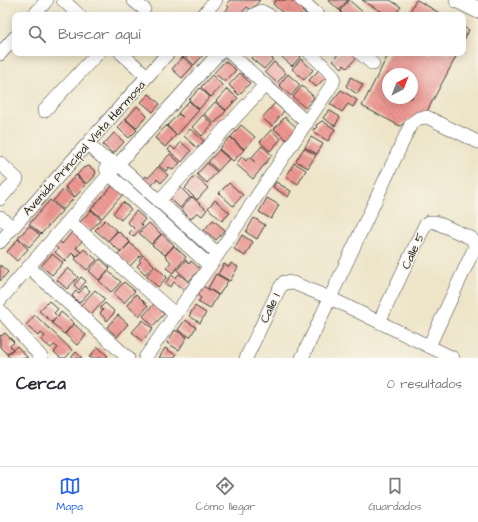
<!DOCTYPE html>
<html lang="es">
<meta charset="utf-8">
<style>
:root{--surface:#fff;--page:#f7f7f7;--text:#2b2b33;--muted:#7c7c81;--line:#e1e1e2;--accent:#2563eb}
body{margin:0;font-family:"Architects Daughter",sans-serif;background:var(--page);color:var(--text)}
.compass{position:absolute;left:382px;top:68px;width:36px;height:36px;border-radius:50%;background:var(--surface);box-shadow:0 2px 10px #0003;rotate:42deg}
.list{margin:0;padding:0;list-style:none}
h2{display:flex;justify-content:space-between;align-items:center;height:52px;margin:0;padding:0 16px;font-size:17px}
h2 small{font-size:13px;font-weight:400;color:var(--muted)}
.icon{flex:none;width:22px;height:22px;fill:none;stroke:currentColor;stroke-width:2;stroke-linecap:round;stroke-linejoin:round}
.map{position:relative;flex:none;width:478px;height:358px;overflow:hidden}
.search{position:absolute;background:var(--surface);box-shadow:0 2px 10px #0003;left:12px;right:12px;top:12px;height:44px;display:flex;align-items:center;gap:10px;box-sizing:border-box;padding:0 14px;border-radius:8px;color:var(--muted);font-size:15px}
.sheet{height:108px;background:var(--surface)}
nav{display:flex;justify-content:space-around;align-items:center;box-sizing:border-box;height:56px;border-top:1px solid var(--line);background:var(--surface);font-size:11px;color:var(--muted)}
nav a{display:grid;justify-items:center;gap:2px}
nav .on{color:var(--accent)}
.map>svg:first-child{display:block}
.building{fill:url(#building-back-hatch);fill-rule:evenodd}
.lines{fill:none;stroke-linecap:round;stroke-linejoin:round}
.minor-casing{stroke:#3c3a36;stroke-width:14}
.major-casing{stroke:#3c3a36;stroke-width:18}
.minor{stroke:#fff;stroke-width:13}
.major{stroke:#fff;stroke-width:17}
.labels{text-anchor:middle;stroke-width:3;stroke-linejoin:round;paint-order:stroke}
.street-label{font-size:12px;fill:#1c1c1c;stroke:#f7f3e8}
</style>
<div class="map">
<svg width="478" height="358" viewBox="0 0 478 358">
<defs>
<pattern id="building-back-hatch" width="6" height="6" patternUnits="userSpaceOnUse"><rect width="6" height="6" fill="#ef9692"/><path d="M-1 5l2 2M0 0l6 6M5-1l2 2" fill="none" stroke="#c17a76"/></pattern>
</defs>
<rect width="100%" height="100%" fill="#f7f3e8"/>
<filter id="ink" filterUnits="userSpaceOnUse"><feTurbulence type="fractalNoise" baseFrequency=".025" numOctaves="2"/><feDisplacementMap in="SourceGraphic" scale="8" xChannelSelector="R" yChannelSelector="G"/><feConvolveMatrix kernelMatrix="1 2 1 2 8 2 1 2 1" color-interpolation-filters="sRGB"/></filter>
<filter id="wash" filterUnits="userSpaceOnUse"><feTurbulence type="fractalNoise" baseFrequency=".012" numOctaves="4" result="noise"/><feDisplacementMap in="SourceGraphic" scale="16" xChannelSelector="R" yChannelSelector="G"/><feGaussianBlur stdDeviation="0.9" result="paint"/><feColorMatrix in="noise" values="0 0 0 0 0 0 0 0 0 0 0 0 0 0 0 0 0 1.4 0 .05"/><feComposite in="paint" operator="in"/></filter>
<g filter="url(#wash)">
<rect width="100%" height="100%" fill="#eee5c9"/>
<g id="blocks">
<g class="building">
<path d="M230 0H260L251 10 247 7 240 15H228L225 12 229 7 226 4Z"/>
<path d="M276 0H291L293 2 295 0 305 8 302 11 307 15H285L273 4Z"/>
<path d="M328 0H348L339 10Z"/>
<path d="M349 0 366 15H344L340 11Z"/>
<path d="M362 0H390L401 7 394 15H387Z"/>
<path d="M416 0H417L443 15H408Z"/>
<path d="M463 27 469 30 463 42Z"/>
<path d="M186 53H205L194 65 184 55Z"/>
<path d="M256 53H266L273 59 264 69 251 58Z"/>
<path d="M282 53H298L301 56 292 66 280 55Z"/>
<path d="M339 53H355L358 56 347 68 344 65 342 68 333 60Z"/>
<path d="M389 53H458L425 115 410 119 400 126 362 106ZM388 74H412V98H388Z"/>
<path d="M183 57 193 66 182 78 172 69Z"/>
<path d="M301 59 313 70 304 80 292 69Z"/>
<path d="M225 61 236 70 225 82 214 73Z"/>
<path d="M274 62 286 73 277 83 265 72Z"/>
<path d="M319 70 326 77 316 87 309 80Z"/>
<path d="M240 73 250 83 239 95 229 85Z"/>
<path d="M288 74 300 85 291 96 279 85Z"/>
<path d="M212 75 222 85 211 97 201 87Z"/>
<path d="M351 77 363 85 357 94 346 86Z"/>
<path d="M302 86 314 97 305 108 293 97Z"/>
<path d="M200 88 210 97 199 109 189 100Z"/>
<path d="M227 89 238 98 226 110 216 101Z"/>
<path d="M341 90 357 100 353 107 348 104 342 112 330 104Z"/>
<path d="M149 94 160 104 153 112 141 102Z"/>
<path d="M189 101 199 110 177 135 167 126 178 114 183 117 178 113Z"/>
<path d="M215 102 226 111 215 123 204 114Z"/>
<path d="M275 103 284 111 272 126 262 118Z"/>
<path d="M137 106 147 116 136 128 126 119Z"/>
<path d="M329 110 340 117 335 126 323 118Z"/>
<path d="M203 115 213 124 202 136 192 127Z"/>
<path d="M285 117 298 129 287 140 274 129Z"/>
<path d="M125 119 137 130 129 138 118 128Z"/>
<path d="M322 121 335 129 328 141 315 133 313 129 317 128 316 125Z"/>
<path d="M241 125 255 137 244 149 231 137Z"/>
<path d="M166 126 176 135 165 147 155 138Z"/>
<path d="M190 129 204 141 197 148 184 136Z"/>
<path d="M271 130 281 139 270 151 260 142Z"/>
<path d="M114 133 124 142 113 154 103 145Z"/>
<path d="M230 137 244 150 233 161 219 149Z"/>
<path d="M311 137 323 144 317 154 305 147Z"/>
<path d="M181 142 191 151 182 162 168 150 171 146 175 150Z"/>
<path d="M262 146 272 155 253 179 236 164 242 157 246 161 249 157 255 162 251 158Z"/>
<path d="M304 148 316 155 308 168 296 161Z"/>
<path d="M219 150 229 159 218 171 208 162Z"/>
<path d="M170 154 180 163 173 170 169 167 166 171 159 166Z"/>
<path d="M207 163 217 172 207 183 197 174Z"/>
<path d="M294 163 306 170 298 184 286 177Z"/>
<path d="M89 166 96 172 94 177 87 184 77 175 83 168Z"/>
<path d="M158 167 168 175 161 183 157 179 151 186 143 180 146 176 148 178Z"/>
<path d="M76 175 86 185 75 197 65 187Z"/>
<path d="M195 176 208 188 197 200 185 188Z"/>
<path d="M276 182 291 191 288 197 273 187Z"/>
<path d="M229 183 243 195 233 206 219 193Z"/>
<path d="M114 184 124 193 102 218 91 209Z"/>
<path d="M180 187 190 197 180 208 169 197Z"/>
<path d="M64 189 74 198 63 210 53 201Z"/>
<path d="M192 197 207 210 202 216 197 212 191 219 181 209Z"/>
<path d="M267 198 279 205 271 219 259 212Z"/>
<path d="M50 200 62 211 41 234 29 224Z"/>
<path d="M215 200 230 213 222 221 208 208Z"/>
<path d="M123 202 131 209 121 220 113 213Z"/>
<path d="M91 210 101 219 90 231 80 222Z"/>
<path d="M136 211 145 219 141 224 143 226 133 237 129 233 134 228 127 222Z"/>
<path d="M254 218 265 225 257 239 246 232Z"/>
<path d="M105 220 117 231 108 241 95 230Z"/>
<path d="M213 220 225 230 216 240 204 230Z"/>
<path d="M149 223 161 234 151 244 139 233Z"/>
<path d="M29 226 40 235 29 247 18 238Z"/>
<path d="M118 231 130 242 121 252 108 241Z"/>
<path d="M72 232 82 241 76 248 81 252 76 257 72 253 65 261 55 252 58 249 55 246 59 241 62 244Z"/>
<path d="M162 234 174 245 165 255 152 245Z"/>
<path d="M242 235 253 242 245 256 234 249Z"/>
<path d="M18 239 28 249 17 261 7 252Z"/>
<path d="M130 243 142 254 130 266 118 255Z"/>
<path d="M174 246 186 257 173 273 166 268 171 262 165 256Z"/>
<path d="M84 249 97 260 87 270 75 259Z"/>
<path d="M52 254 63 263 52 275 41 266Z"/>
<path d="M143 255 154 265 145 274 137 266 141 262 139 260Z"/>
<path d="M100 259 110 268 99 280 89 271Z"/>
<path d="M186 260 189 264 191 261 200 269 189 281 177 270Z"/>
<path d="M231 263 238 267 230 281 218 274 224 264 229 267Z"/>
<path d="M0 265 8 272 0 281Z"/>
<path d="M155 266 167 277 158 287 146 276Z"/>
<path d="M68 268 78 277 67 289 57 280Z"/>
<path d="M108 271 121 282 111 292 99 281Z"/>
<path d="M179 274 190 283 184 290 174 282 170 287 165 283 172 275 175 278Z"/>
<path d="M216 274 228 281 219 295 208 288Z"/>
<path d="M81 277 86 281 79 290 74 285Z"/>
<path d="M124 282 135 291 124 303 113 294Z"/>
<path d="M85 286 90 291 79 303 72 296 76 291 79 293Z"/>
<path d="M203 286 218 295 210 309 198 302 201 298 197 295Z"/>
<path d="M95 290 105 299 91 315 80 306Z"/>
<path d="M136 294 148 306 139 316 127 305Z"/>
<path d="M49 301 58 309 54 313 58 317 61 312 74 323 64 334 52 323 56 318 52 322 39 311Z"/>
<path d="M105 303 115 312 107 321 100 313 103 310 100 308Z"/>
<path d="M154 304 164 314 153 326 143 316Z"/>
<path d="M195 306 206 313 200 323 189 316Z"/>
<path d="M35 315 72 350 66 358H61L54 352 58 348 54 345 51 348 41 340 45 336 41 333 38 336 26 325Z"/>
<path d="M118 315 128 324 117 337 107 327Z"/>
<path d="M143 320 153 329 142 341 132 332Z"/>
<path d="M185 320 196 327 190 337 178 330Z"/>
<path d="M74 324 86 335 77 345 65 334Z"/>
<path d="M175 330 187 337 179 350 167 343Z"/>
<path d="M5 333 14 342 10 346 13 349 7 354 0 347V335L1 336Z"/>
<path d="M17 346 28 358H10L7 355Z"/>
<path d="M98 347 108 356 105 358H91L89 357Z"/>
<path d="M165 348 176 355 174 358H159Z"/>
<path d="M76 352 82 358H71Z"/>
</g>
</g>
</g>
<g filter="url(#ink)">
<use href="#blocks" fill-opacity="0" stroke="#3c3a36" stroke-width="1"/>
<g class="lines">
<defs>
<g id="minor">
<path d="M63 0 79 15"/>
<path d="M133 0 144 9"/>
<path d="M301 0 318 15"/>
<path d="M34 15 47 0"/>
<path d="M203 15 216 0"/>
<path d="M253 15 261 11 269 15"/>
<path d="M121 53 147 76"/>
<path d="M360 53 373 64"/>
<path d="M0 54 15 37"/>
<path d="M265 85 307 123"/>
<path d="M44 111 98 53"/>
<path d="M88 144 102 157 118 164 218 254"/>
<path d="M0 163 17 179 0 199"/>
<path d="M106 168 109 174 210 266"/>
<path d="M159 201 265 85 230 53"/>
<path d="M0 217 13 228"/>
<path d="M69 221 176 315"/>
<path d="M0 242 168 53"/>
<path d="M29 267 128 358"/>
<path d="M0 300 118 164 219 53"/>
<path d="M0 310 42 358"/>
<path d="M379 322 425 225 429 222H435L471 238 474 242V249L429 346"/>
<path d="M145 358 218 254 333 83 334 78 332 74 310 53"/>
<path d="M246 358 279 289 284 282 293 283 330 298 453 358"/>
<path d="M302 358 411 124 419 118 427 117 478 142"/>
</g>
<path id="major" d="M458 0 478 10"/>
</defs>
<use href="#minor" class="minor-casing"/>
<use href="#major" class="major-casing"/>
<use href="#minor" class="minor"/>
<use href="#major" class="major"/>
</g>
</g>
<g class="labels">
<g class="street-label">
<text transform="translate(84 148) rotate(-48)" y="4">Avenida Principal Vista Hermosa</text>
<text transform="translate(413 251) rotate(-65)" y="4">Calle 5</text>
<text transform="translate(270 308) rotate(-65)" y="4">Calle 1</text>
</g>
</g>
</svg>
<svg class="compass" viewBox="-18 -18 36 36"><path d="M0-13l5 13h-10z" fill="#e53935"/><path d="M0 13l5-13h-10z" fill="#7c7c81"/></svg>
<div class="search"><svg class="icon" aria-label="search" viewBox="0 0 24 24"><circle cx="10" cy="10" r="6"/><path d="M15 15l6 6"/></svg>Buscar aquí</div>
</div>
<section class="sheet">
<h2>Cerca<small>0 resultados</small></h2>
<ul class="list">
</ul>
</section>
<nav>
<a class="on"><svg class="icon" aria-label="map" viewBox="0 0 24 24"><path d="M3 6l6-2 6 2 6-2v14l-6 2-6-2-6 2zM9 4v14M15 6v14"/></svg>Mapa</a>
<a><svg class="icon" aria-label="directions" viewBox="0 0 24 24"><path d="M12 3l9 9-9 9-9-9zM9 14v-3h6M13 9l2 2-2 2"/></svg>Cómo llegar</a>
<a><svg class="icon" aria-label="saved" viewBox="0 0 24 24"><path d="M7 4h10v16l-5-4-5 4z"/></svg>Guardados</a>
</nav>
